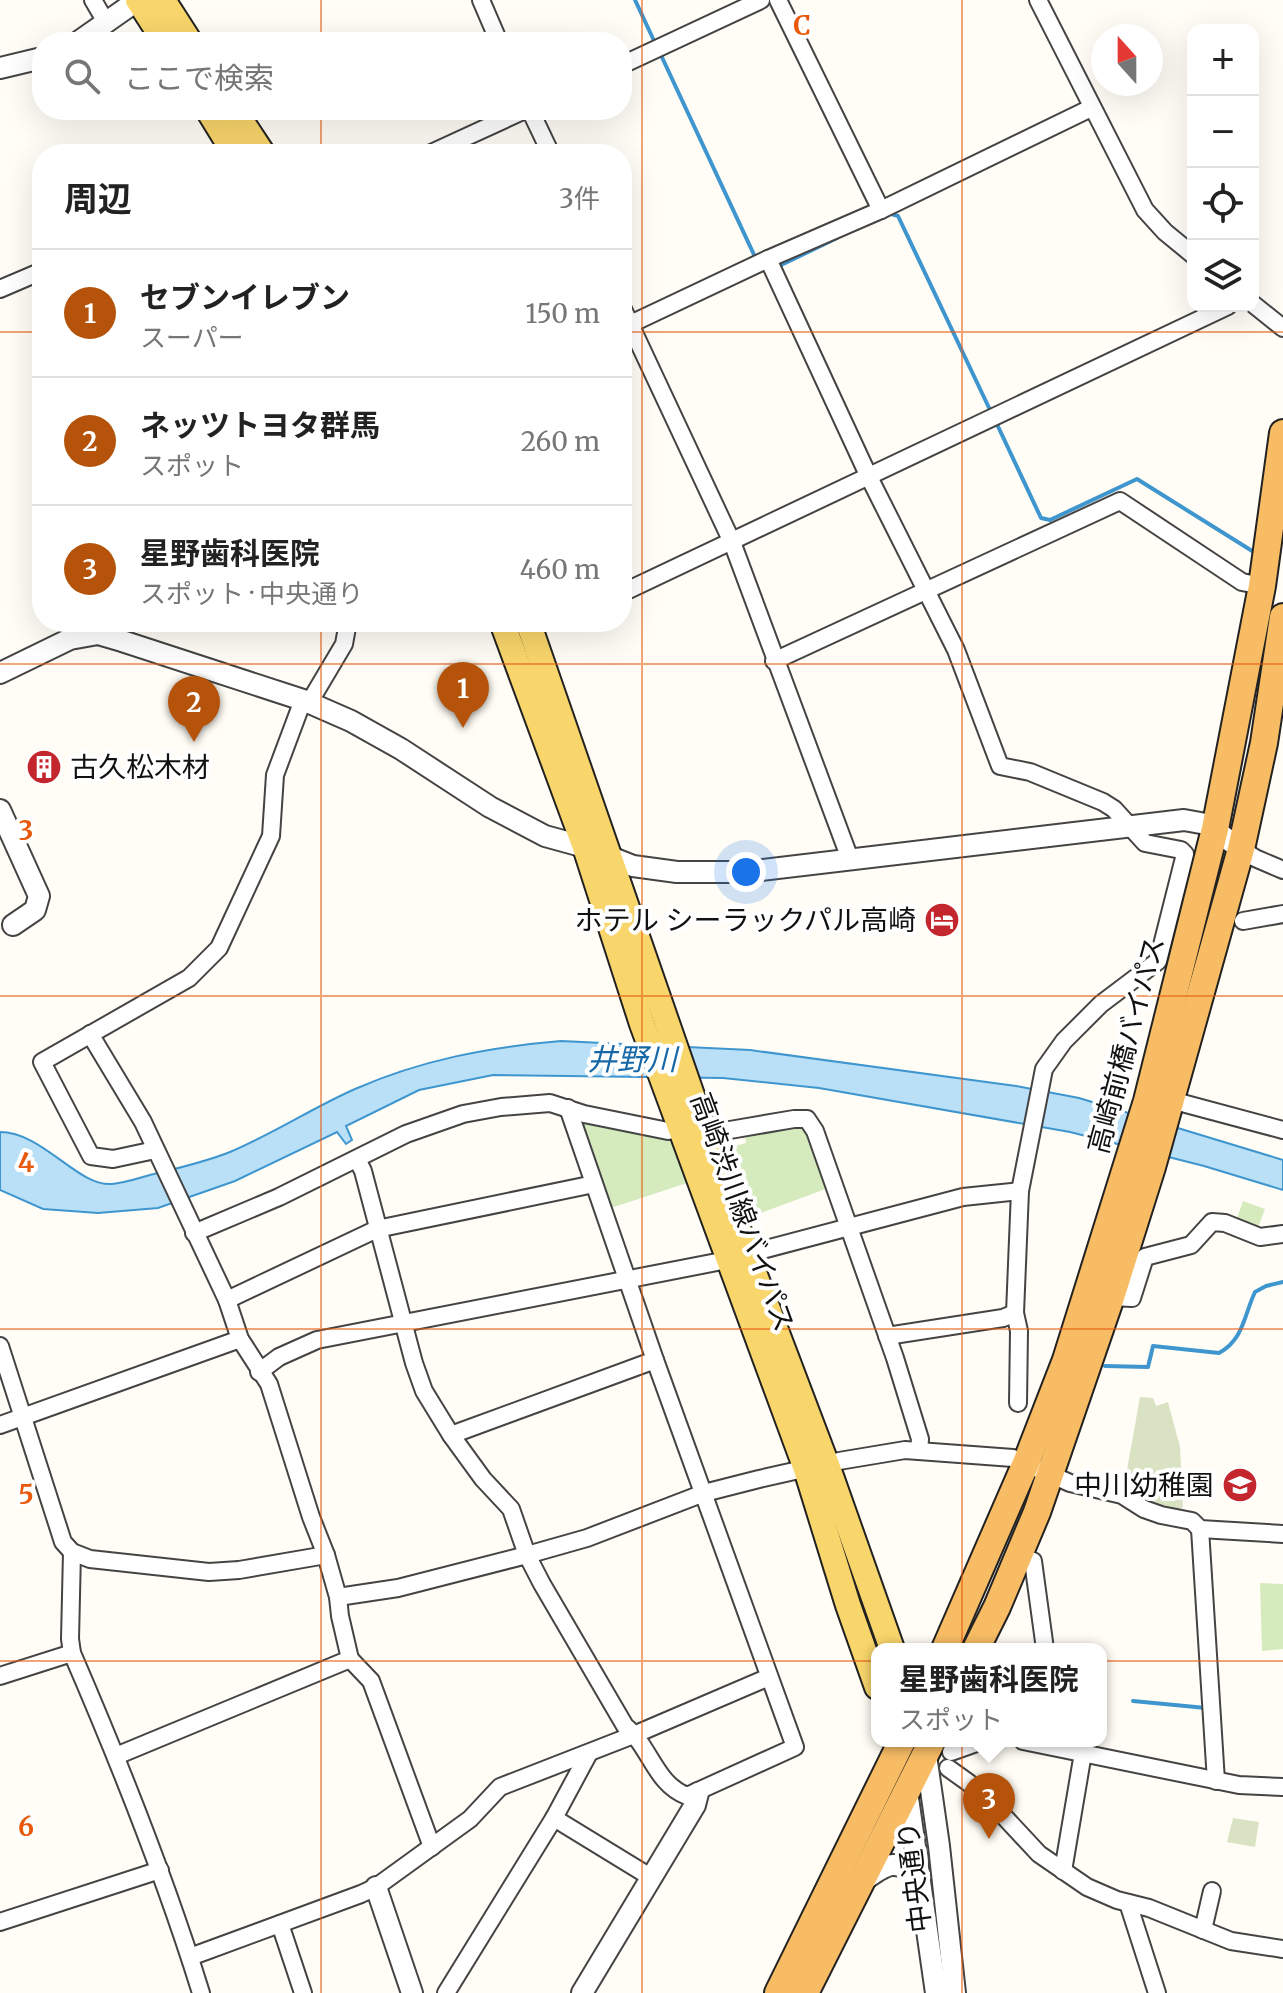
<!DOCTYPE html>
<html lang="ja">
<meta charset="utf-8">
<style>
:root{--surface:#fff;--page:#f6f6f6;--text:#222;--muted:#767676;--line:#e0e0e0;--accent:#b45309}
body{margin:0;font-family:Merriweather,"Noto Sans JP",serif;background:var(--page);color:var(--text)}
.controls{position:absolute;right:24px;top:24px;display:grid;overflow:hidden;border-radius:16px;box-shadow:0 8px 32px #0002}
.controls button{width:72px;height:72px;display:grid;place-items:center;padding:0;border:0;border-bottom:2px solid var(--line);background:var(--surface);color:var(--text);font:40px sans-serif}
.compass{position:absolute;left:1091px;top:24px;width:72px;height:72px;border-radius:50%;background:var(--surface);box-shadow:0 8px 32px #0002;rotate:339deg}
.you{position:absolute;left:746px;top:872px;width:28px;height:28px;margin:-20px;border:6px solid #fff;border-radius:50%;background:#1a73e8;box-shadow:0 0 0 12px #1a73e833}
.badge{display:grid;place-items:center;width:52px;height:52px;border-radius:50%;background:var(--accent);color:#fff;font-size:26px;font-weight:700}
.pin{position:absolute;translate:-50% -66px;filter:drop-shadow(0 2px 4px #0008)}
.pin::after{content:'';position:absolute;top:42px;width:28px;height:24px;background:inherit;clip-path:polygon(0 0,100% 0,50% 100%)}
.popup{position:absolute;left:871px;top:1643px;width:236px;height:104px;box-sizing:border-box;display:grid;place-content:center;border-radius:16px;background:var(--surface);filter:drop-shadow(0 2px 6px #0005);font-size:26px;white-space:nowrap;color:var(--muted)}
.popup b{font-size:30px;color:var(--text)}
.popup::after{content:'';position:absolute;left:50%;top:100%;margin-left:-16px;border:16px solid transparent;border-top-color:var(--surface)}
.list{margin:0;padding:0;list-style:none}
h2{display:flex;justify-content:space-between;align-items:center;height:104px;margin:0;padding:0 32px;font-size:34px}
h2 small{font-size:26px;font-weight:400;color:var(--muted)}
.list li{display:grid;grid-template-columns:52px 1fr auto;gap:24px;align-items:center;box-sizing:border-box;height:128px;padding:0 32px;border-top:2px solid var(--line)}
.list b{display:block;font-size:30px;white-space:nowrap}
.list p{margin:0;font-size:26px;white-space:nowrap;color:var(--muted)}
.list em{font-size:26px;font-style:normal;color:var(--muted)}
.icon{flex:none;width:44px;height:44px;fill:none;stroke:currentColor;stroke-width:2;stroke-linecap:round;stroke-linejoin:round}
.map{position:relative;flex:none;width:1283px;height:1993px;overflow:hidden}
.search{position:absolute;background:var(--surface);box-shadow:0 8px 32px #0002;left:32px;top:32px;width:600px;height:88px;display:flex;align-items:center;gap:20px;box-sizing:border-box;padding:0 28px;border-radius:32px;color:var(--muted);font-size:30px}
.panel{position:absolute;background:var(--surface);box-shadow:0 8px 32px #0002;left:32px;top:144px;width:600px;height:488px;border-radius:32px}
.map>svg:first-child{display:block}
.green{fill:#d5ebbd}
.cemetery{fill:#d9e3c4}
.water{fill:#b9e0f7;stroke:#3f96cf;stroke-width:2}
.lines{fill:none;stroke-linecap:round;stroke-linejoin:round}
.stream{stroke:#3f96cf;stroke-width:4}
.minor-tunnel{stroke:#dbdad3;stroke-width:16;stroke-dasharray:16 8;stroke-linecap:butt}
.minor-casing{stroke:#444;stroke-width:20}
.tertiary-casing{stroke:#444;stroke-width:24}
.primary-casing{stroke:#222;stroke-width:28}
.trunk-casing{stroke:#222;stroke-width:30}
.minor{stroke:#fff;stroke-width:16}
.tertiary{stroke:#fff;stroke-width:20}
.primary{stroke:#f9d66b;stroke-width:24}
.trunk{stroke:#f7bc64;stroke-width:26}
.grid{fill:none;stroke:#e8590c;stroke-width:2;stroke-opacity:0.55}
.labels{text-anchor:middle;stroke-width:8;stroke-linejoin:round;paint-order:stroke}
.poi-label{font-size:28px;fill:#111;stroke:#fff;text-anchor:end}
.street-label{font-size:28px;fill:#111;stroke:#fff}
.water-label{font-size:30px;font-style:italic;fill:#1768a6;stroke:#fff}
.grid-label{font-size:26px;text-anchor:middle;font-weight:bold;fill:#e8590c;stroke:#fff;stroke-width:8;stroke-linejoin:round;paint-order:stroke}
</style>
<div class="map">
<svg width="1283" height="1993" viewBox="0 0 1283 1993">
<rect width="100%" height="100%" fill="#fffdf5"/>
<g class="green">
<path d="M586 1122 670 1137 687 1183 608 1209 581 1127Z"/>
<path d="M804 1124 831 1187 747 1218 724 1149 746 1143 745 1134Z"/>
<path d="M1243 1201 1265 1209 1256 1233 1235 1224Z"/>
<path d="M1260 1583 1283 1584V1649L1262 1651Z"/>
</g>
<g class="cemetery">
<path d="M1140 1397 1153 1398 1156 1406 1168 1402 1180 1447 1183 1507 1172 1514 1123 1492Z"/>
<path d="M1233 1818 1259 1822 1255 1847 1227 1842Z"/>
</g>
<path class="water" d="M561 1041 750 1050 1016 1086 1079 1098 1283 1160V1190L1204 1166 1070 1132 819 1088 723 1078 493 1075 419 1090 346 1126 352 1140 346 1144 337 1132 235 1181 158 1208 98 1213 43 1209 0 1190V1132C43 1132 78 1187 112 1184 126 1183 141 1177 154 1174 179 1168 205 1162 230 1152 273 1134 312 1108 355 1089 421 1060 489 1047 561 1041Z"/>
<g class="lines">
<g class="stream">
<path d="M635 0 656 45"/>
<path d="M660 53 756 259"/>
<path d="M888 213 898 216 991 412"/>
<path d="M777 267 837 238"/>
<path d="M995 420 1041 518 1050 520 1137 479 1257 554"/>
<path d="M1105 1366 1148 1367 1153 1346 1219 1353C1244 1339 1244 1315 1255 1292L1266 1286 1283 1282"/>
<path d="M1133 1701 1206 1708"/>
</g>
<path class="minor-tunnel" d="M1179 903 1243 921"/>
<defs>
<g id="minor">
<path d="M93 0 107 24"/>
<path d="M481 0 499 42"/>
<path d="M778 0 881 210"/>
<path d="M1038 0 1145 210 1165 232 1193 255"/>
<path d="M622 65 761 0"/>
<path d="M530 110 551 154"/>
<path d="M429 154 525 110"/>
<path d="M768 259 869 477 956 650 1000 766 1030 772 1103 802 1114 809 1145 843 1181 850 1185 854 1158 961 1101 1004 1064 1041 1044 1069 1020 1191 1015 1313 1003 1318 887 1336"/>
<path d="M0 289 42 271"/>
<path d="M1253 304 1283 328"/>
<path d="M622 307 732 542 850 859"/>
<path d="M622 328 768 259 881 210 1091 108"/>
<path d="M622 593 1228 306"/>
<path d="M774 661 1120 501 1242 582 1262 586"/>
<path d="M309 703 344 644 348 622"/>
<path d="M1241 849 1255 858 1283 870"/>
<path d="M1243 921 1283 914"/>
<path d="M90 1034 143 1122 227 1300 240 1339 269 1384 311 1517 326 1555 338 1597 340 1616 350 1659 116 1756"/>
<path d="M1171 1100 1283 1130"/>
<path d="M724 1131 794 1119H807L815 1131 895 1358 920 1439 919 1451"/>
<path d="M155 1150 113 1159 91 1156 42 1062 189 978 219 948 271 836 275 775 303 700"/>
<path d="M357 1159 363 1171 414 1363 424 1391 451 1435 483 1479 511 1509 527 1555 542 1584 625 1726C650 1746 655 1784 687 1796L795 1747 655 1360 568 1108"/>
<path d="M194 1233 279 1197 406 1134 463 1114 501 1107 550 1103 584 1114 668 1131"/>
<path d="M747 1254 963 1197 1020 1191"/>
<path d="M1111 1297 1132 1298 1145 1257 1191 1245 1212 1222 1225 1223 1260 1237 1283 1234"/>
<path d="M227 1300 377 1229 594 1184"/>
<path d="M1015 1313 1019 1331 1018 1403"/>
<path d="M0 1346 63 1542 72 1552 90 1559 209 1572 239 1570 326 1555"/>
<path d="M259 1372 279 1357 317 1340 727 1260"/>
<path d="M0 1425 240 1339"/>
<path d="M451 1435 655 1360"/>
<path d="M1200 1529 1216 1781"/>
<path d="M72 1552 70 1639 72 1653C120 1764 165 1877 201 1993"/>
<path d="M1020 1555 1033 1561 1045 1649"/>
<path d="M338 1597 398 1588 527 1555 587 1538 704 1493 759 1479 839 1461 905 1450 1013 1458 1070 1483 1122 1495 1144 1509 1161 1515 1192 1521 1200 1529 1283 1534"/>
<path d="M350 1659 371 1681 432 1847"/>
<path d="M0 1676 72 1653"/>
<path d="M1023 1741 1239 1785 1283 1787"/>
<path d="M951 1752 982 1741"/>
<path d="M948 1768 969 1783 998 1810 1039 1854 1087 1887 1117 1900 1149 1908 1231 1941 1283 1949"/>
<path d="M554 1818 652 1878"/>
<path d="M1063 1871 1083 1753"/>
<path d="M1128 1903 1157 1993"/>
<path d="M0 1922 160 1870"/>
<path d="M280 1924 303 1993"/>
<path d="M1203 1930 1212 1891"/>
<path d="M190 1957 361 1894 376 1887 470 1819 500 1787 636 1734 769 1677"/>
<path d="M446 1993 554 1818 589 1753"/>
</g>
<g id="tertiary">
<path d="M78 42 138 0"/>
<path d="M0 68 42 58"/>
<path d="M0 673 70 639 98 634 122 641 303 700 351 721 401 749 490 807 545 836 585 847 633 866 677 872H745L1184 820 1206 824 1241 849"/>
<path d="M0 810 39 896 35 910 13 925"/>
<path d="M926 1755 939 1846 955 1993"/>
<path d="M907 1791 936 1993"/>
<path d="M863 1881C888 1863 893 1859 920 1875"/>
<path d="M376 1887 412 1993"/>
<path d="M582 1993 695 1805 698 1793"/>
</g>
<g id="primary">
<path d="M138 0 165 42"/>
<path d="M163 0 190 42"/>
<path d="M208 110 235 154"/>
<path d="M234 110 263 154"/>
<path d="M502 622 585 847 642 1024 806 1469 848 1605 877 1687"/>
<path d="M528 622 747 1254 827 1465 892 1649"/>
</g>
<g id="trunk">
<path d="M945 1649 1026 1463 1066 1360 1147 1101 1215 829 1262 586 1283 433"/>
<path d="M976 1649 997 1607 1037 1512 1111 1297 1152 1167 1241 849 1264 743 1283 617"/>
<path d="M778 1993 902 1741"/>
<path d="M805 1993 932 1741"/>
</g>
</defs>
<use href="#minor" class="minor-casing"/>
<use href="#tertiary" class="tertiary-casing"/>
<use href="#primary" class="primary-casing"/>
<use href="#trunk" class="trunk-casing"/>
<use href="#minor" class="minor"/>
<use href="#tertiary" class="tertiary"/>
<use href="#primary" class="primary"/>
<use href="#trunk" class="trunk"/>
</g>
<path class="grid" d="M321 0V42M642 0V1993M962 0V1993M321 110V154M0 332H42M622 332H1283M321 622V1993M0 664H1283M0 996H1283M0 1329H1283M0 1661H1283"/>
<defs>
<symbol id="building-disc" viewBox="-11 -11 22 22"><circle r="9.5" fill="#c4262e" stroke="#fff"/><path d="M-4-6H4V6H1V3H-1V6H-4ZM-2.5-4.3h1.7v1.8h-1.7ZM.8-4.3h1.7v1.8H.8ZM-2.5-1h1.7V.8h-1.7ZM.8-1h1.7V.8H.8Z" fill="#fff"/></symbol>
<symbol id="hotel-disc" viewBox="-11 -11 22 22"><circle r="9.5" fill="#c4262e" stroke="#fff"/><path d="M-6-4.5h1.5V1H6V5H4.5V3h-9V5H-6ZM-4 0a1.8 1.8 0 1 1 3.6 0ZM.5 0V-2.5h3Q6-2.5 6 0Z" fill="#fff"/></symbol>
<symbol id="school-disc" viewBox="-11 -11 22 22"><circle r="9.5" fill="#c4262e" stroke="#fff"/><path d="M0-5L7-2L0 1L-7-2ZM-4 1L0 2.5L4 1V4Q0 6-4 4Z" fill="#fff"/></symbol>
</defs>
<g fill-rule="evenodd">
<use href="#building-disc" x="24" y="747" width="40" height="40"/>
<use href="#hotel-disc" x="922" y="900" width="40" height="40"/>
<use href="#school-disc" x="1220" y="1465" width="40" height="40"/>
</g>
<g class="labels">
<g class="poi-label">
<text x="70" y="777" text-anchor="start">古久松木材</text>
<text x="916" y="930">ホテル シーラックパル高崎</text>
<text x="1214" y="1495">中川幼稚園</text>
</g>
<g class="street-label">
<text transform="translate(1126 1045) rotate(-75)" y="10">高崎前橋バイパス</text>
<text transform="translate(743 1212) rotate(70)" y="10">高崎渋川線バイパス</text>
<text transform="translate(914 1877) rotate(-97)" y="10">中央通り</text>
</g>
<g class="water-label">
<text x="632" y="1070">井野川</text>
</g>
</g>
<g class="grid-label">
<text x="802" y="35">C</text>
<text x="26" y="840">3</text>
<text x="26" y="1172">4</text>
<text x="26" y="1504">5</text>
<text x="26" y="1836">6</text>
</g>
</svg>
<div class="controls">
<button>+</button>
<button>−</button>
<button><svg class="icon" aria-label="locate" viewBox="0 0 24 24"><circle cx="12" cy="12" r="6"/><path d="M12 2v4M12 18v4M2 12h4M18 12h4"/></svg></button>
<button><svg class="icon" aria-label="layers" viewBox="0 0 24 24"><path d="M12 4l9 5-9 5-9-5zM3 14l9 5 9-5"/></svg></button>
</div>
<svg class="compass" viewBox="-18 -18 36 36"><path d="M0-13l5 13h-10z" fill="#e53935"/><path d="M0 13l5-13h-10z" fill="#767676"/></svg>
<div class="you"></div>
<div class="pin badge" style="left:463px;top:728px">1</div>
<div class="pin badge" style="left:194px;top:742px">2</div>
<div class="pin badge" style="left:989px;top:1839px">3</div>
<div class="popup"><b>星野歯科医院</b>スポット</div>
<div class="search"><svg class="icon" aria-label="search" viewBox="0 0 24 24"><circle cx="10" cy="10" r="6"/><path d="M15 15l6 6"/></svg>ここで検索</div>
<section class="panel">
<h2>周辺<small>3件</small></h2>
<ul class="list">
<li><span class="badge">1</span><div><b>セブンイレブン</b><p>スーパー</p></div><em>150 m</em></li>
<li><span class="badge">2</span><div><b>ネッツトヨタ群馬</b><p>スポット</p></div><em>260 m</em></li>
<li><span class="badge">3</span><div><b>星野歯科医院</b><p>スポット · 中央通り</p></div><em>460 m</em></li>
</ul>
</section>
</div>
